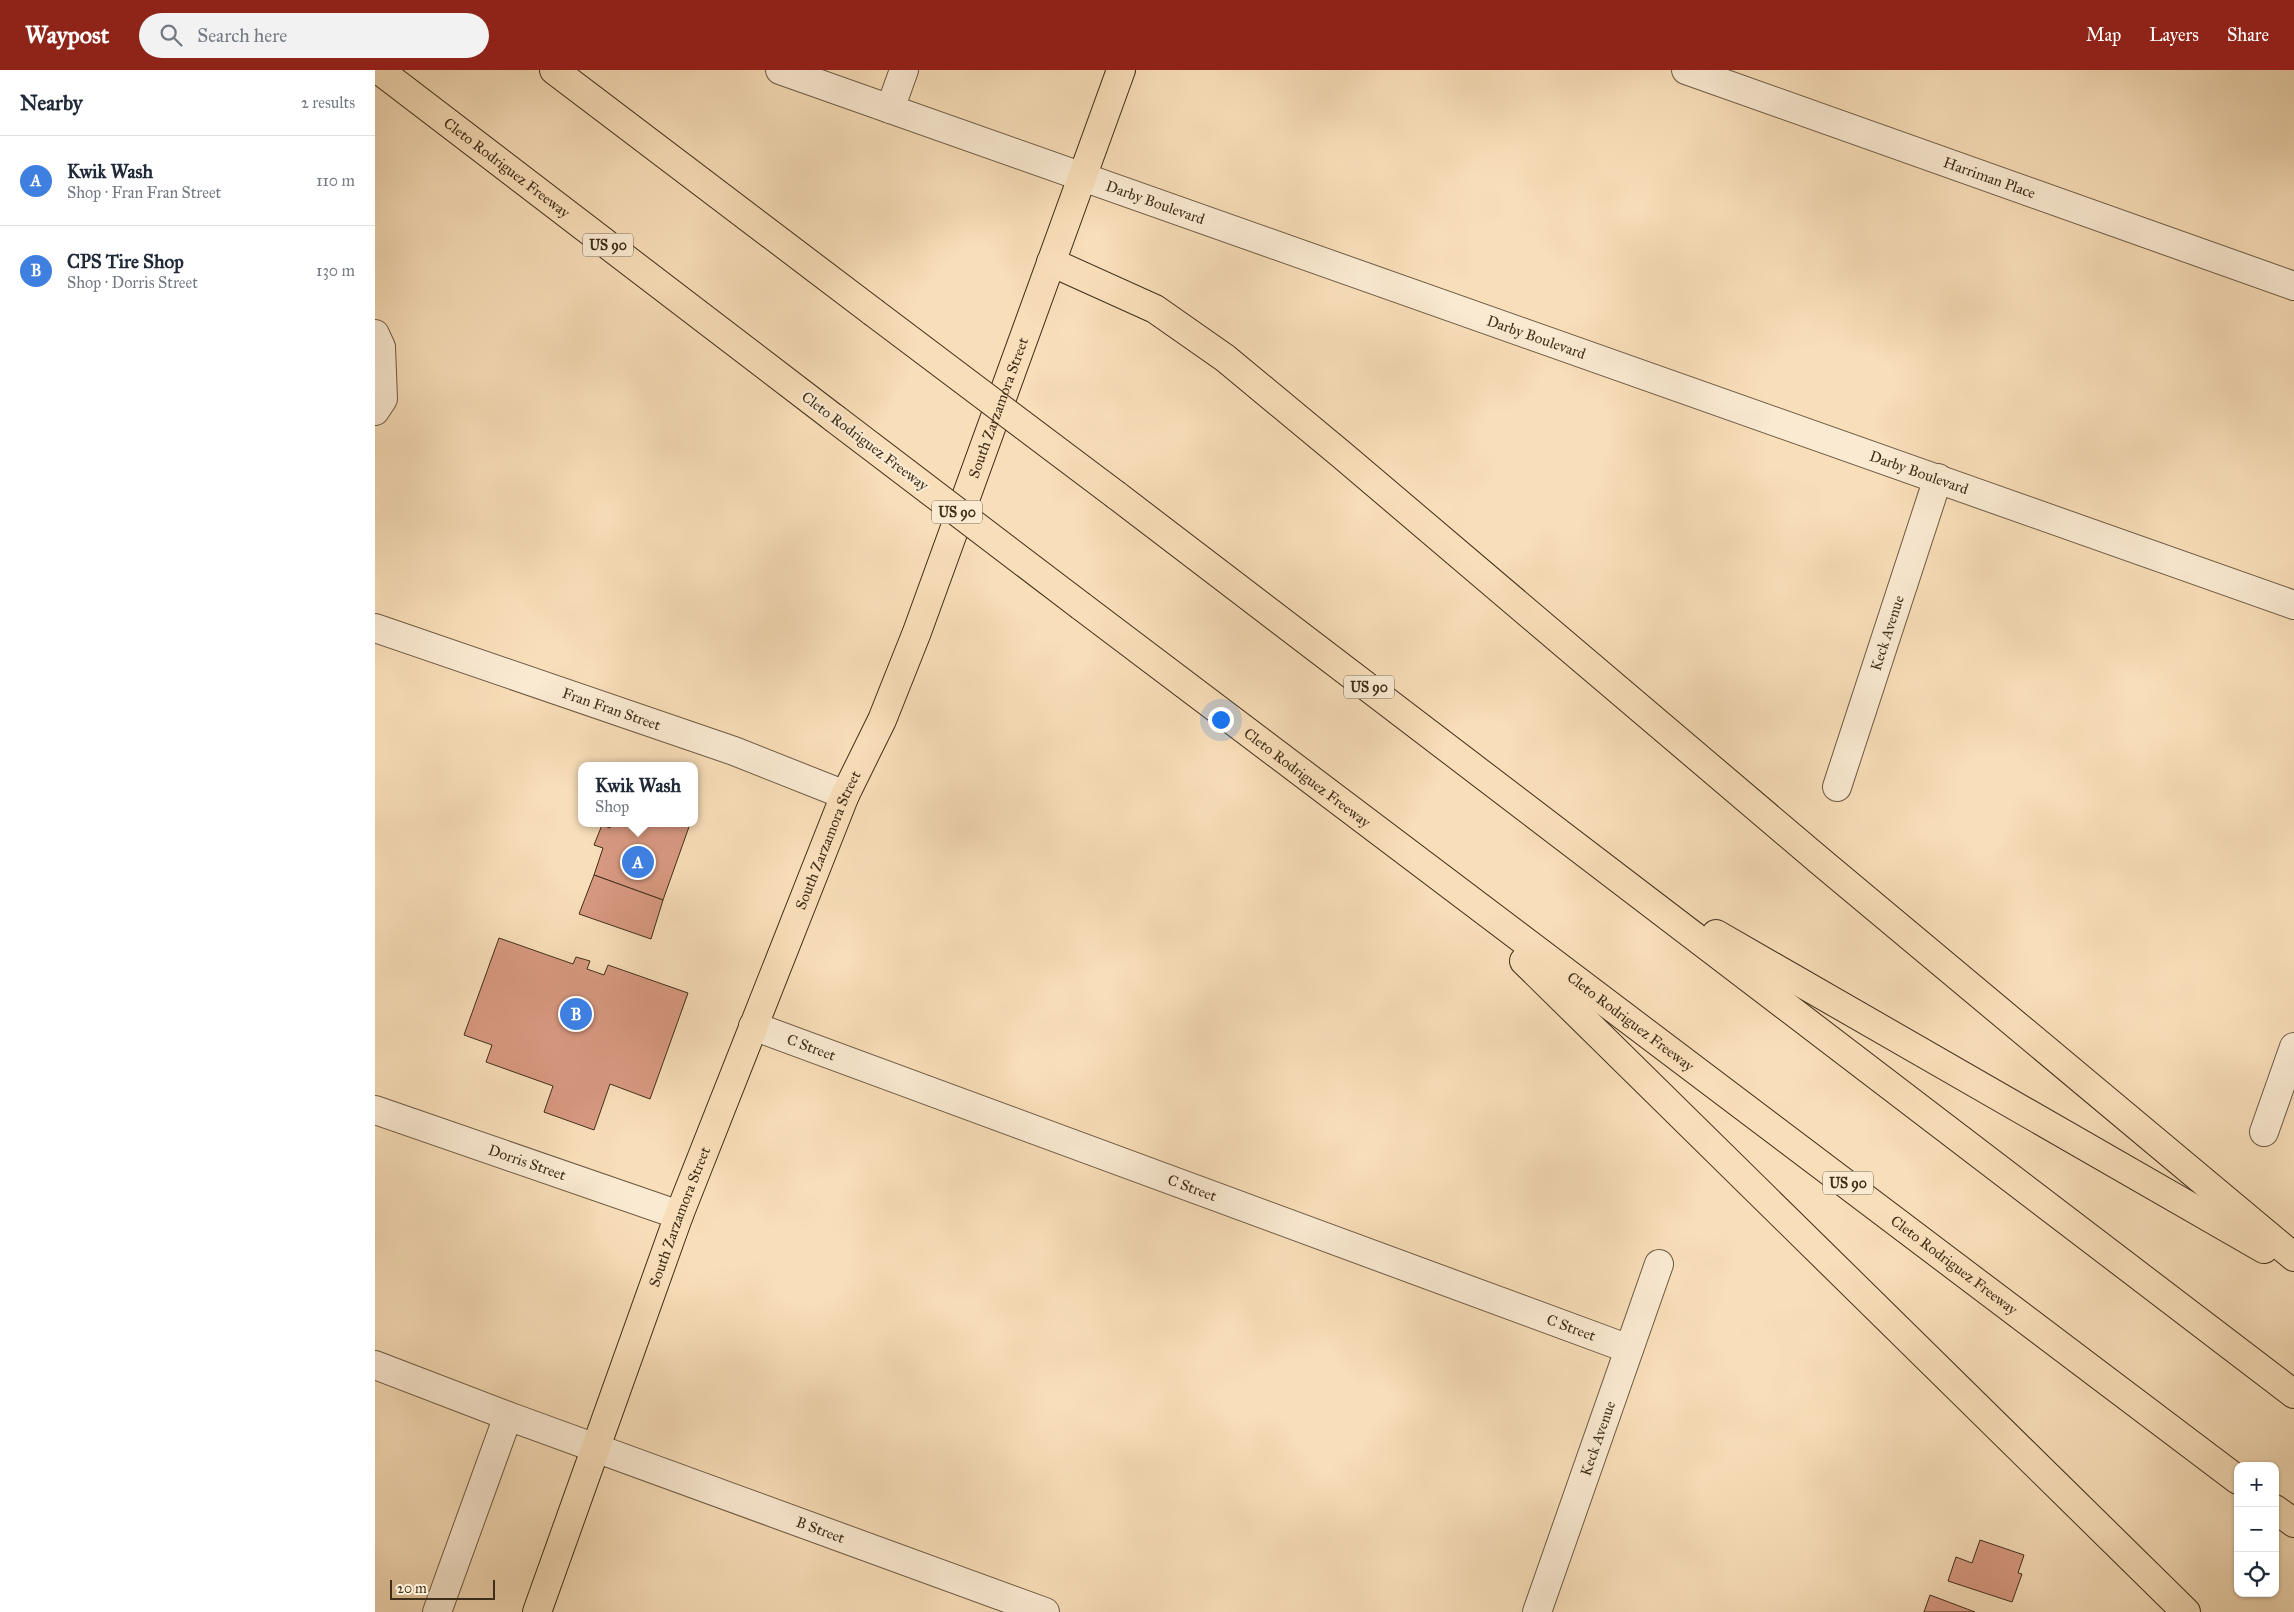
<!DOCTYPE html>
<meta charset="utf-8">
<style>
:root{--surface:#fff;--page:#f2f2f3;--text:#1f2937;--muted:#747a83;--line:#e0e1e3;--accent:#8f2418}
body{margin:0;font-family:"IM FELL Great Primer",serif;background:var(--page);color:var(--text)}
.controls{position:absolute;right:15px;bottom:15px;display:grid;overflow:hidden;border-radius:10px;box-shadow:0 1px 4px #0004}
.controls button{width:45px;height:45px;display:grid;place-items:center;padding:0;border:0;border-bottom:1px solid var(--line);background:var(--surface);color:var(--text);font:25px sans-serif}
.scale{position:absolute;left:15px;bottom:12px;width:105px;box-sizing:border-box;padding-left:5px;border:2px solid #3f2e19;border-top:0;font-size:14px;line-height:18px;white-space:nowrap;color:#3f2e19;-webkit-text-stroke:4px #faead2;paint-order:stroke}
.you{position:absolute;left:845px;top:649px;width:18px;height:18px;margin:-12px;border:4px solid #fff;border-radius:50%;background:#1a73e8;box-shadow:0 0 0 8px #1a73e833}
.badge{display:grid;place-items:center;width:32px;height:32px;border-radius:50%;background:var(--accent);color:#fff;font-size:16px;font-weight:700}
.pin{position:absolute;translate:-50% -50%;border:2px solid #fff;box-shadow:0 1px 5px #0006}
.popup{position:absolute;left:203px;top:692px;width:120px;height:65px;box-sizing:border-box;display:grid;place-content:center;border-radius:10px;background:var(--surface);filter:drop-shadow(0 1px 4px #0005);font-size:16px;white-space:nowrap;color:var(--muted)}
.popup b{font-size:19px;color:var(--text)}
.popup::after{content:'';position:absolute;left:50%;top:100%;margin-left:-10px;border:10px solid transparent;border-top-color:var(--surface)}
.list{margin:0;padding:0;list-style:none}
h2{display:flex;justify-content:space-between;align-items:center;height:65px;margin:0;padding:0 20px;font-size:21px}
h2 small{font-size:16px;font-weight:400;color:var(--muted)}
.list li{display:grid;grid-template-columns:32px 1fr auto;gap:15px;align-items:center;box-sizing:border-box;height:90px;padding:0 20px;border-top:1px solid var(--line)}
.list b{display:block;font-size:19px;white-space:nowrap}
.list p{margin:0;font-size:16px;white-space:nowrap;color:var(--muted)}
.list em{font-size:16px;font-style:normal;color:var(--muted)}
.icon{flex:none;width:28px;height:28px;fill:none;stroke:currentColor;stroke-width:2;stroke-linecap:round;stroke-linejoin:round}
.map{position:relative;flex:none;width:1919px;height:1542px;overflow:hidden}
header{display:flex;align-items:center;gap:30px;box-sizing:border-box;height:70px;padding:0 25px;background:var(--accent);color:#fff}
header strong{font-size:24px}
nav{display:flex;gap:28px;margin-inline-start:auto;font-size:18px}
.search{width:350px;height:45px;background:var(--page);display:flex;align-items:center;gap:12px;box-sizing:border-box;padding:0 18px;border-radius:28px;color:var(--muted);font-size:19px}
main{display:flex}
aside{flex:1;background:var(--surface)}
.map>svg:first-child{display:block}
.building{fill:#d89981;stroke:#3f2e19}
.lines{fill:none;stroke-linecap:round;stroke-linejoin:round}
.minor-casing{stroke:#6d5a41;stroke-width:30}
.major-casing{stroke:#3f2e19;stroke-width:30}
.highway-casing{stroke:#3f2e19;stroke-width:30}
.minor{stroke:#faead2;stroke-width:28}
.major{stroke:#f8deb9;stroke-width:28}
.highway{stroke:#f8deb9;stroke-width:28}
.highway-bridge-casing{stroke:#3f2e19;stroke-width:30;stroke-linecap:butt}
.highway-bridge{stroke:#f8deb9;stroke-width:28}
.labels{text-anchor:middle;stroke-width:4.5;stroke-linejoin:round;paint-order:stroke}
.shield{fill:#faead2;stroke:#776650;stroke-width:1}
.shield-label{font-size:14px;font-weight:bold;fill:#3f2e19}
.street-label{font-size:15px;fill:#3f2e19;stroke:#faead2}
</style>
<header>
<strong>Waypost</strong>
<div class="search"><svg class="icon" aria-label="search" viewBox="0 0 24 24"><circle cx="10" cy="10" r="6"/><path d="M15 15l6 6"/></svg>Search here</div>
<nav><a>Map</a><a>Layers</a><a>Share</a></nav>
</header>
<main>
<aside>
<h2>Nearby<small>2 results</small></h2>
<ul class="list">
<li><span class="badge" style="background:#3f7fe0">A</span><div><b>Kwik Wash</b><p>Shop · Fran Fran Street</p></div><em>110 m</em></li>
<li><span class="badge" style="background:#3f7fe0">B</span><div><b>CPS Tire Shop</b><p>Shop · Dorris Street</p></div><em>130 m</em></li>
</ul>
</aside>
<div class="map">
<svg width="1919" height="1542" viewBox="0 0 1919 1542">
<rect width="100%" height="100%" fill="#f8deb9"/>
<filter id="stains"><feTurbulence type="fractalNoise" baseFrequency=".004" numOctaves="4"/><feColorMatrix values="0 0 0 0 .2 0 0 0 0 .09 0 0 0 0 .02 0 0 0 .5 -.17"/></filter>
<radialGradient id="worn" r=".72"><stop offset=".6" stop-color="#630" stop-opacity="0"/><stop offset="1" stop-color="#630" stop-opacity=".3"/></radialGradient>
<g class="building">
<path d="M237 753 315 754 288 830 219 805 228 778 219 775 227 755 235 758Z"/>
<path d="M219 805 288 830 276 869 204 844Z"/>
<path d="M124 868 198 894 201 887 215 891 212 899 229 905 233 895 313 923 275 1029 235 1014 219 1060 169 1042 178 1016 111 992 117 975 89 965Z"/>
<path d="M1605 1470 1649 1485 1643 1503 1647 1504 1637 1532 1573 1511 1581 1487 1597 1493Z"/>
<path d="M1555 1525 1600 1542H1549Z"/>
</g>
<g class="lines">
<defs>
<g id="minor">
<path id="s1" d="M405 0 1919 535"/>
<path id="s2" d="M1311 0 1919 216"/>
<path d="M515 39 529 0"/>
<path d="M0 264 6 277 8 329 0 341"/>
<path id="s3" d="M0 558 359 681 470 725"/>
<path id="s4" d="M1462 717 1563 408"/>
<path id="s5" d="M378 956 1254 1279"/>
<path id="s6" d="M0 1040 304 1145"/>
<path d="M1889 1062 1919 977"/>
<path d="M0 1295 133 1346"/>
<path id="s7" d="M62 1542 133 1346 670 1542"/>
<path id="s8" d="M1162 1542 1284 1194"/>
</g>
<g id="major">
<path id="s9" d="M162 1542 304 1145 470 725 507 650 542 562 746 0"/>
</g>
<g id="highway">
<path id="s10" d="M4 0 459 348"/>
<path d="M179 0 498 242"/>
<path d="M676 192 780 239 850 288 967 385 1445 791 1919 1187"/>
<path d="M741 425 1919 1324"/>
<path id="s11" d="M706 536C1090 829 1478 1117 1863 1410"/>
<path d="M1341 864 1889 1179"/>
<path d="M1149 891 1811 1542"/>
<path d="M1900 1439 1919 1453"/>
</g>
</defs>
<use href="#minor" class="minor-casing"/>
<use href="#major" class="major-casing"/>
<use href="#highway" class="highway-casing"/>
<use href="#minor" class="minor"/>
<use href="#major" class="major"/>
<use href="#highway" class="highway"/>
<defs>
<g id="highway-bridge">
<path d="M498 242 741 425"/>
<path d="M459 348 706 536"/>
</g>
</defs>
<use href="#highway-bridge" class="highway-bridge-casing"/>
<use href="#highway-bridge" class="highway-bridge"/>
</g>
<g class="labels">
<g class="shield">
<rect x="208" y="163.5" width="50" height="23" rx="4"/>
<rect x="557" y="430.5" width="50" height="23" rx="4"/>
<rect x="969" y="605.5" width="50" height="23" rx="4"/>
<rect x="1448" y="1101.5" width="50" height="23" rx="4"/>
</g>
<g class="shield-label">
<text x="233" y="180">US 90</text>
<text x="582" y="447">US 90</text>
<text x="994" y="622">US 90</text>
<text x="1473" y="1118">US 90</text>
</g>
<g class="street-label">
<text dy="5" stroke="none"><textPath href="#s10" startOffset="161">Cleto Rodriguez Freeway</textPath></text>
<text dy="5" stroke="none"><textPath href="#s2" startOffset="322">Harriman Place</textPath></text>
<text dy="5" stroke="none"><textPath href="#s1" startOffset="398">Darby Boulevard</textPath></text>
<text dy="5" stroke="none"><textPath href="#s1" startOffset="802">Darby Boulevard</textPath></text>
<text dy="5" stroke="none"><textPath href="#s9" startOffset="1290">South Zarzamora Street</textPath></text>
<text transform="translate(490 371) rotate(37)" y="5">Cleto Rodriguez Freeway</text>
<text dy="5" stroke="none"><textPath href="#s1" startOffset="1208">Darby Boulevard</textPath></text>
<text dy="5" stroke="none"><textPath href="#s4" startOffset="162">Keck Avenue</textPath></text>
<text dy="5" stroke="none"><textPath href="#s3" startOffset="250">Fran Fran Street</textPath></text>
<text dy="5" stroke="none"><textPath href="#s11" startOffset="284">Cleto Rodriguez Freeway</textPath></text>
<text dy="5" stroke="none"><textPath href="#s9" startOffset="825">South Zarzamora Street</textPath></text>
<text dy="5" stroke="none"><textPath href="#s11" startOffset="689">Cleto Rodriguez Freeway</textPath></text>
<text dy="5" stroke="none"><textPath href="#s5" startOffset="62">C Street</textPath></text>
<text dy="5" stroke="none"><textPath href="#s6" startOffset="161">Dorris Street</textPath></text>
<text dy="5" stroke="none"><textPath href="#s5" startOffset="468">C Street</textPath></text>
<text dy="5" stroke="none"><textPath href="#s9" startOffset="420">South Zarzamora Street</textPath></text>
<text dy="5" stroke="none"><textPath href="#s11" startOffset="1094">Cleto Rodriguez Freeway</textPath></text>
<text dy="5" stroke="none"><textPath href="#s5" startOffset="872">C Street</textPath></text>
<text dy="5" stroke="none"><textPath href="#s8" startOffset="184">Keck Avenue</textPath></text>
<text dy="5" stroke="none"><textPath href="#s7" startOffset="541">B Street</textPath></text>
</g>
</g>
<rect width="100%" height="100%" filter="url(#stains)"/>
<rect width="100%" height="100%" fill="url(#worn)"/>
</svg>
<div class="controls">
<button>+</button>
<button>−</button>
<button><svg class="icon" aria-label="locate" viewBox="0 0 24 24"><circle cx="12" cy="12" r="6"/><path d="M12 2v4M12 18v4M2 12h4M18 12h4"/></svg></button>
</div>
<div class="scale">20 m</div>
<div class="you"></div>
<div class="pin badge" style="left:263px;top:792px;background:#3f7fe0">A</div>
<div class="popup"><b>Kwik Wash</b>Shop</div>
<div class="pin badge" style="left:201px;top:944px;background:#3f7fe0">B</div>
</div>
</main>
